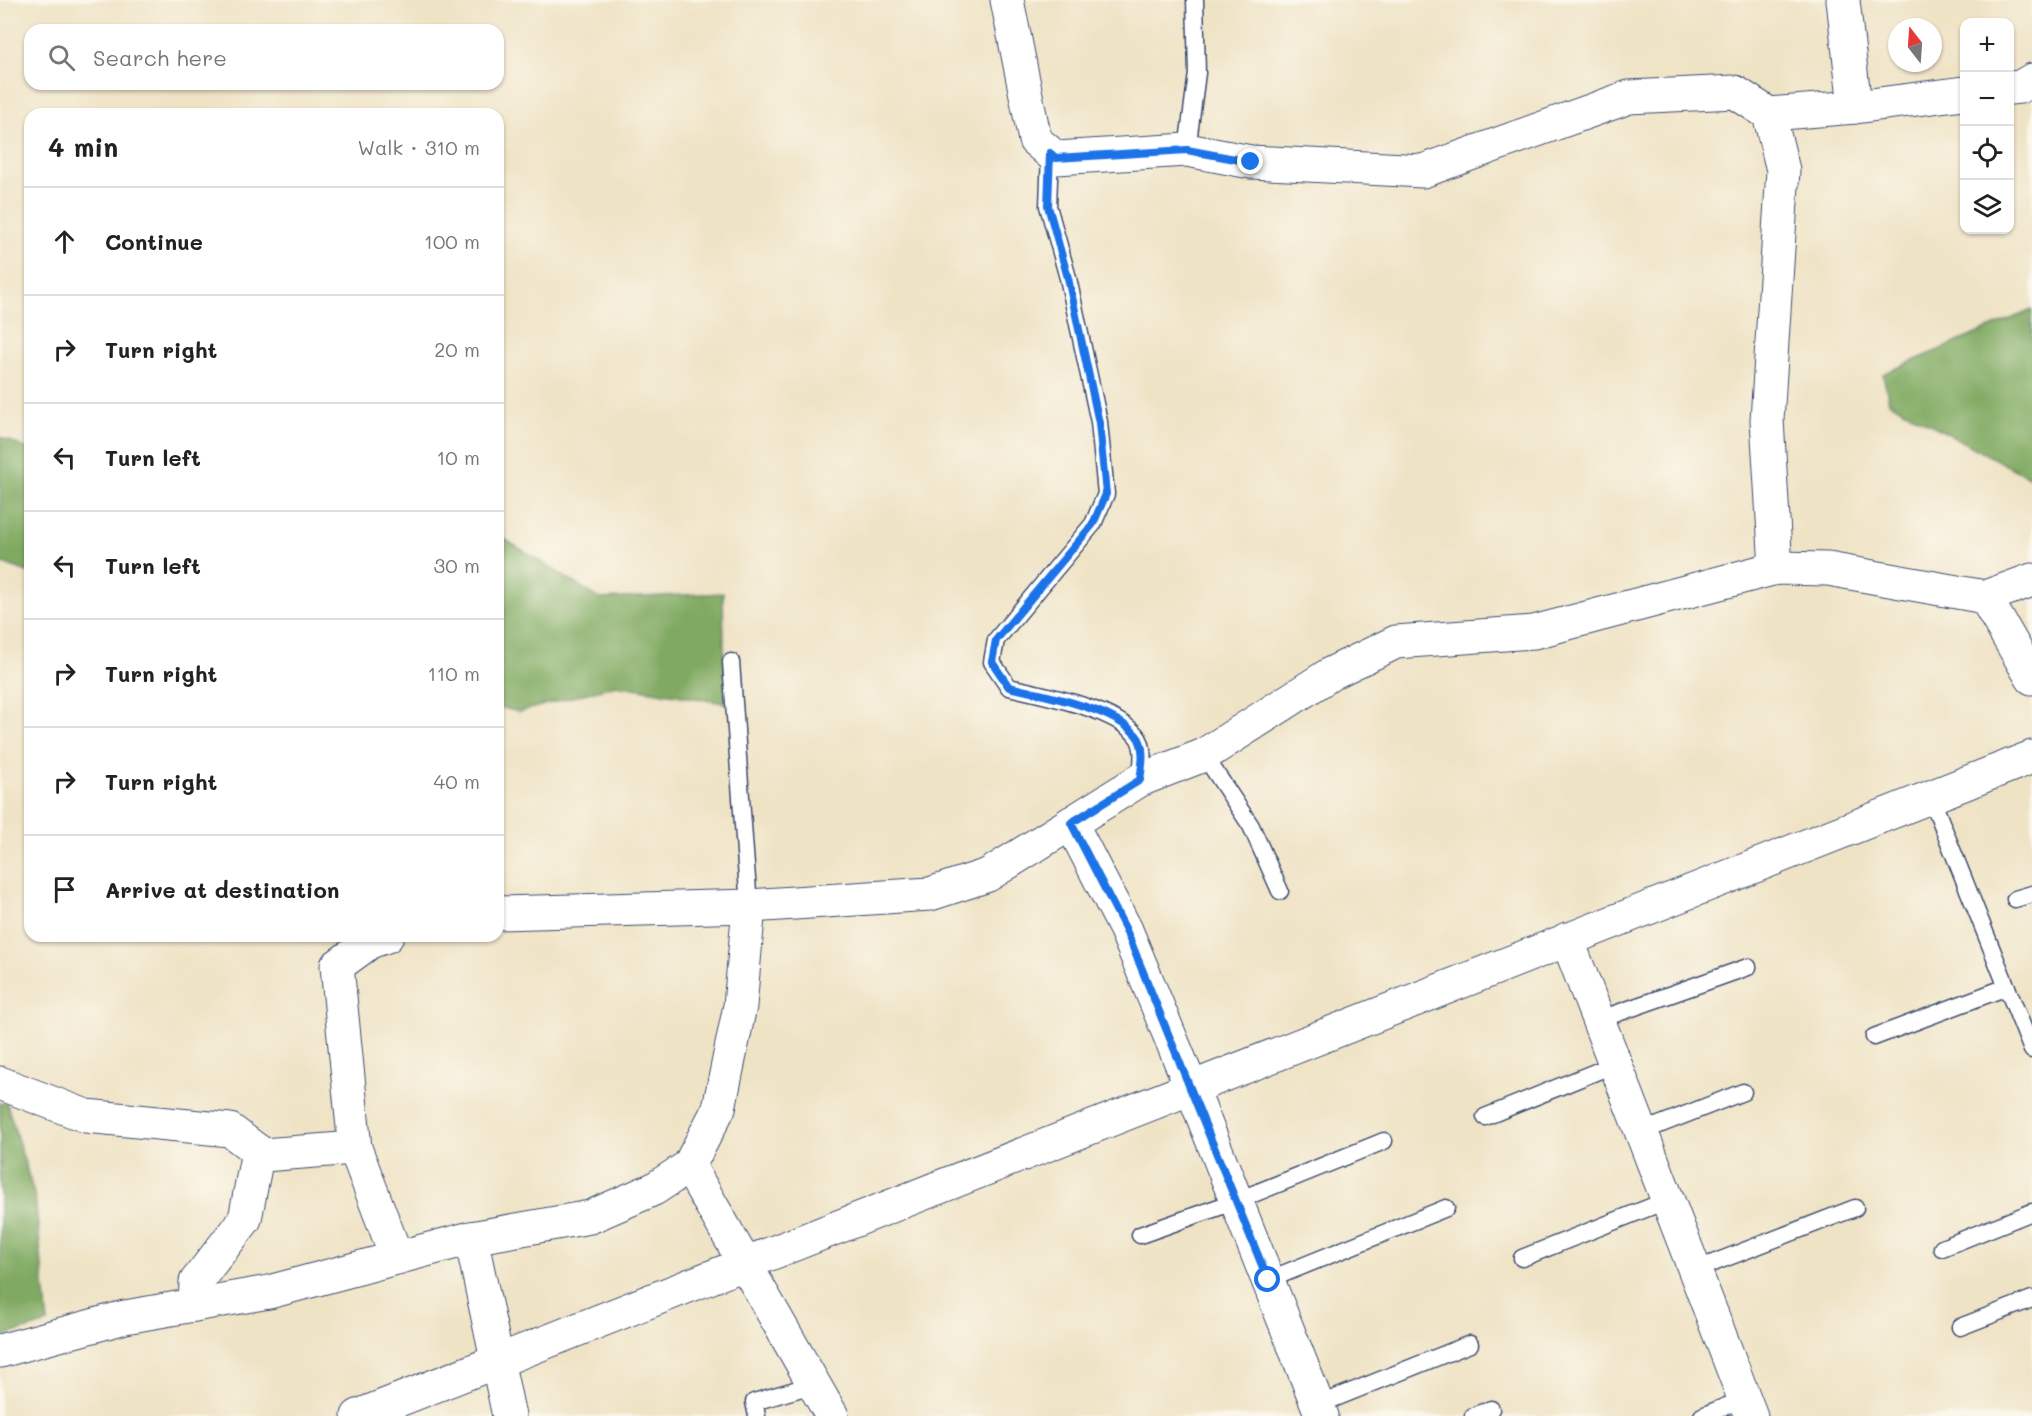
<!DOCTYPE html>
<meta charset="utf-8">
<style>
:root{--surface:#fff;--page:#f6f6f6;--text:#222;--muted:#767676;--line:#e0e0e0}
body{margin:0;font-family:Mali,sans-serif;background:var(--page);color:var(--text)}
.controls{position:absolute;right:18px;top:18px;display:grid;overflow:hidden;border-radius:12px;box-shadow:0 2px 4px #0004}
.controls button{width:54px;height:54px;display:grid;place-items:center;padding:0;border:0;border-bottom:2px solid var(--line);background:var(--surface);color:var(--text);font:30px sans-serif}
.compass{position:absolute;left:1888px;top:18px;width:54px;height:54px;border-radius:50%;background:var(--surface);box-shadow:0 2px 4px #0004;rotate:343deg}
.stop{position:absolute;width:18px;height:18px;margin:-14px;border:4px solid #1a73e8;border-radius:50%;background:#fff}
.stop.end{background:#1a73e8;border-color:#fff;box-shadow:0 2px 6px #0008}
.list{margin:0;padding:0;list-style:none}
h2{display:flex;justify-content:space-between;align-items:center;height:78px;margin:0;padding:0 24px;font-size:26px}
h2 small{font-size:20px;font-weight:400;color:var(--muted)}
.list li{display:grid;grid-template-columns:39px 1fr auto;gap:18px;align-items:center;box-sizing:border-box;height:108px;padding:0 24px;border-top:2px solid var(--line)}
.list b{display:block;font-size:22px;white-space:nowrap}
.list em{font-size:20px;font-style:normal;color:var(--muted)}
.icon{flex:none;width:33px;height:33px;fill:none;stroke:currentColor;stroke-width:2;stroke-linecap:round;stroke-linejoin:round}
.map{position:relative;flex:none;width:2032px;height:1416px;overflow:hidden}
.search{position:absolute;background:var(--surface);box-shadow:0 2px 4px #0004;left:24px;top:24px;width:480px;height:66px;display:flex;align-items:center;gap:15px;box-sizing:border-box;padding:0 21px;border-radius:18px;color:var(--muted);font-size:22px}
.panel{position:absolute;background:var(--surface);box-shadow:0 2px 4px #0004;left:24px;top:108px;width:480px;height:834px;border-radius:18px}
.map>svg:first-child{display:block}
.forest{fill:#80aa62;stroke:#4e6c60;stroke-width:1.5}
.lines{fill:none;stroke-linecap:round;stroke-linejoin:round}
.service-casing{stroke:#3b4a6d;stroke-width:19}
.minor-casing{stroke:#3b4a6d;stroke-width:35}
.service{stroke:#fff;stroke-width:16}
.minor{stroke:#fff;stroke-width:33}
.route{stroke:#1a73e8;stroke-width:8}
</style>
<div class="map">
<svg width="2032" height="1416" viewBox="0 0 2032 1416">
<rect width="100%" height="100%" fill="#fbf7ec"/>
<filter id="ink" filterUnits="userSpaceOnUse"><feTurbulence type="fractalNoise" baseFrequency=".0167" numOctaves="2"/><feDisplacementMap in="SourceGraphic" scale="12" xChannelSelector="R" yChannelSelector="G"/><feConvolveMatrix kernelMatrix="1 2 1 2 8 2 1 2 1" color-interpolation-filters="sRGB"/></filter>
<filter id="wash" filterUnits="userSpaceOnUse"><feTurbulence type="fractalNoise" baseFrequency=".008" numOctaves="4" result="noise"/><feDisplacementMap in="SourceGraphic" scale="24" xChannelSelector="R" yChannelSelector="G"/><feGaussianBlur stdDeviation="1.35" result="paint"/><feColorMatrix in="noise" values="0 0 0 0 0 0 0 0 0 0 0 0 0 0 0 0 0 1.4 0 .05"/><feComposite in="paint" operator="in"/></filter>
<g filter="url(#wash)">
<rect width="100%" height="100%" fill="#efe3c5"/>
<g class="forest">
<path d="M2032 310V479L1889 402 1883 374Z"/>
<path d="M0 437 30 450V573L0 562Z"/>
<path d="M498 535 600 599 723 593 725 703 616 685 519 712 498 707Z"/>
<path d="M0 1103 7 1104 35 1197 48 1323 0 1337Z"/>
</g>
</g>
<g filter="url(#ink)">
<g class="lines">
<defs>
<g id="service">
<path d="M1187 150 1197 73 1195 0"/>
<path d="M1050 153 1048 206 1068 278 1099 422 1106 494 1093 524 996 640 992 662 1009 687C1043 695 1113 708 1136 735 1146 746 1142 766 1140 780"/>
<path d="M731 662 749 906"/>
<path d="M1204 755 1251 826 1280 891"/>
<path d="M1931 797 2032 1050"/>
<path d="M2015 899 2032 894"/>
<path d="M1598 1020 1748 967"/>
<path d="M1874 1037 2007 987"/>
<path d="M1485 1117 1615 1064"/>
<path d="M1641 1132 1743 1092"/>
<path d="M1140 1235 1236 1201 1384 1141"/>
<path d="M1942 1248 2032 1212"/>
<path d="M1522 1258 1668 1200"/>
<path d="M1695 1270 1855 1208"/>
<path d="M1268 1280 1446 1208"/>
<path d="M1960 1327 2032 1299"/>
<path d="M1318 1405 1470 1344"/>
<path d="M757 1416 754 1402 812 1385"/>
<path d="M1473 1416 1491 1409"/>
<path d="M1702 1416 1744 1399"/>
</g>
<g id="minor">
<path d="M1007 0 1035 140 1056 158 1187 150 1251 162 1423 171 1629 97 1735 92 1769 114 1783 170 1767 420 1776 568"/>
<path d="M1843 0 1855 107"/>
<path d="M2010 88 2020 87 2032 80"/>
<path d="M1769 114 1855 107 1964 93"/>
<path d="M1985 597 2032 678"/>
<path d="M1071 823 1126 930 1191 1087 1322 1416"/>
<path d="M498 913 749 906 930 894 988 875 1140 780 1204 755 1332 673 1396 642 1534 632 1776 568 1828 569 1985 597 2032 580"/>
<path d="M1567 939 1751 1416"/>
<path d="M0 1083 86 1116 230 1130 263 1155 355 1148 397 1258"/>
<path d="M355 1148 337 966 370 942 387 936"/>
<path d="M689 1166 832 1416"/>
<path d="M471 1238 509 1416"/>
<path d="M195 1305 196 1282 245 1219 258 1151"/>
<path d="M0 1351 125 1317 269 1292 471 1238 590 1217 654 1189 689 1166 719 1108 740 1006 749 906"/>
<path d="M358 1416 2032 757"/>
</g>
</defs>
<use href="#service" class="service-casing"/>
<use href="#minor" class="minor-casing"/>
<use href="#service" class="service"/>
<use href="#minor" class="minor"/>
</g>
</g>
<g class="lines" filter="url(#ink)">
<path class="route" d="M1251 162 1187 150 1056 158 1050 153 1048 206 1068 278 1099 423 1106 494 1093 524 996 640 992 662 1009 687C1043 695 1113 708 1136 735 1146 746 1142 766 1140 780L1071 823 1126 930 1268 1280"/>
</g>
</svg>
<div class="controls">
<button>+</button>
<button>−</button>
<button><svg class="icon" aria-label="locate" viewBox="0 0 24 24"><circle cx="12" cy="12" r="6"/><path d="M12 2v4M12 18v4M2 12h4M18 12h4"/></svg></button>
<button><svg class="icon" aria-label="layers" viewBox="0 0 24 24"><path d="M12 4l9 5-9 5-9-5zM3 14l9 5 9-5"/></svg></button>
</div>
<svg class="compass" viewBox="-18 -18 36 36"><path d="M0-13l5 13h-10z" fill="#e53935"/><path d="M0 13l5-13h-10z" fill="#767676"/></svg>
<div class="stop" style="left:1268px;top:1280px"></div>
<div class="stop end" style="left:1251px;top:162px"></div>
<div class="search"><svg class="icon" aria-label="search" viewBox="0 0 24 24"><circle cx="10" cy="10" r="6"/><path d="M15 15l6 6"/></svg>Search here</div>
<section class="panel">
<h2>4 min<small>Walk · 310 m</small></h2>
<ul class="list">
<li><svg class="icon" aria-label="ahead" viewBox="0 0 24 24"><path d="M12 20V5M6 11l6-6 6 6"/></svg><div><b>Continue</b></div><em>100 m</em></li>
<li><svg class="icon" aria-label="right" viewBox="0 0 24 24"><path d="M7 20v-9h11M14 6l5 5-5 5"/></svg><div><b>Turn right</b></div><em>20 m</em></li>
<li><svg class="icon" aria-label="left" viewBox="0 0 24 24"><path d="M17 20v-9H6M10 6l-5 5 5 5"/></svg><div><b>Turn left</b></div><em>10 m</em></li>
<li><svg class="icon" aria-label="left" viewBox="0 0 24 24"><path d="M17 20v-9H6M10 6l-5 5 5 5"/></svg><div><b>Turn left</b></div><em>30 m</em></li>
<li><svg class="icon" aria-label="right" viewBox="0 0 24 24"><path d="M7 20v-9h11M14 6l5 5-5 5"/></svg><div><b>Turn right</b></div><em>110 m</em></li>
<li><svg class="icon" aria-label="right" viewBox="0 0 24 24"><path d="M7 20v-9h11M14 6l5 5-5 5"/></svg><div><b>Turn right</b></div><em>40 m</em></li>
<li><svg class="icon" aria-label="arrive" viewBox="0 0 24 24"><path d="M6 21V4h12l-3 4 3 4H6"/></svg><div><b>Arrive at destination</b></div></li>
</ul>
</section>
</div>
